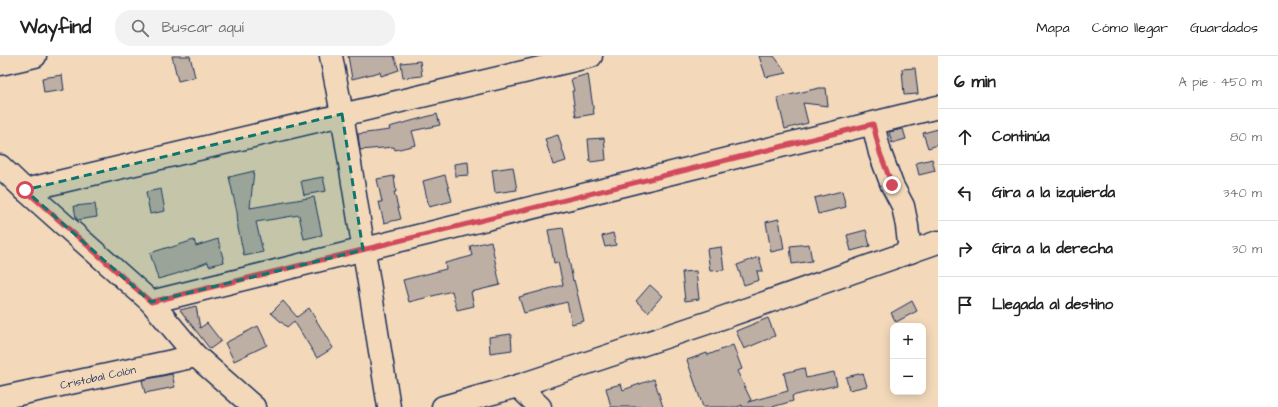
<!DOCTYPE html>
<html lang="es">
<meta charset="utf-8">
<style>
:root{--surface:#fff;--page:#f2f2f2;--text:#222;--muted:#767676;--line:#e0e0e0}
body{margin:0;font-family:"Architects Daughter",sans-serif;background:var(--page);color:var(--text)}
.controls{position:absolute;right:12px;bottom:12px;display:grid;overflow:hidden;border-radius:8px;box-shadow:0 2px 10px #0003}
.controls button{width:36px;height:36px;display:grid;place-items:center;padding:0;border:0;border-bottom:1px solid var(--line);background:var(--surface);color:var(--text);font:20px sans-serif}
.stop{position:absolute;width:12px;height:12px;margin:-9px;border:3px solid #d1495b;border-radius:50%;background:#fff}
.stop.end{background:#d1495b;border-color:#fff;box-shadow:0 1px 4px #0008}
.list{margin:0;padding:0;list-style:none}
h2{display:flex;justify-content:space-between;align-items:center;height:52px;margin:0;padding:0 16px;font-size:17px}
h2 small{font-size:13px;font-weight:400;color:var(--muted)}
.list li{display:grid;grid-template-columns:26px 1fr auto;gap:12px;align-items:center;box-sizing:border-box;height:56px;padding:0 16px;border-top:1px solid var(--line)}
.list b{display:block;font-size:15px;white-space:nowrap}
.list em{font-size:13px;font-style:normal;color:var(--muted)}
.icon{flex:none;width:22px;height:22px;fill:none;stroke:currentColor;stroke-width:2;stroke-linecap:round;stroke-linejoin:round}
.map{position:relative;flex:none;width:938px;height:351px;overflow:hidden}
header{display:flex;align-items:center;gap:24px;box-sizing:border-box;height:56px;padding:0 20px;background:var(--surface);border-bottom:1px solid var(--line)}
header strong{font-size:19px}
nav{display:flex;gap:22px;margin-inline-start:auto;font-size:14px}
.search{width:280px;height:36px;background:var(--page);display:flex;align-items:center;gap:10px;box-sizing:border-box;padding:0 14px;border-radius:16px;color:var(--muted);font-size:15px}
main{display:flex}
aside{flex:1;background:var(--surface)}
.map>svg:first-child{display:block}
.building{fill:#beafa4;stroke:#1b2f5e}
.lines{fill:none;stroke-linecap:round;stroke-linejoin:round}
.minor-casing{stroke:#1b2f5e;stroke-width:25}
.minor{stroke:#f3d9ba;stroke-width:22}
.route{stroke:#d1495b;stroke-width:5}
.marked{fill:#0f766e;fill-opacity:0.2;stroke:#0f766e;stroke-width:3;stroke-dasharray:8 5;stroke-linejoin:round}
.labels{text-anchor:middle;stroke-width:3;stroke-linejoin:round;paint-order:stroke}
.street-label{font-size:11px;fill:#1b2f5e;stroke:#f3d9ba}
</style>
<header>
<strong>Wayfind</strong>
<div class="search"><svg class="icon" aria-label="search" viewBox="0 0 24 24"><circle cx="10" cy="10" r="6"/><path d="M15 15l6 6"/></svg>Buscar aquí</div>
<nav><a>Mapa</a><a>Cómo llegar</a><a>Guardados</a></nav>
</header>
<main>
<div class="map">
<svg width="938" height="351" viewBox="0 0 938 351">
<rect width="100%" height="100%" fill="#f3d9ba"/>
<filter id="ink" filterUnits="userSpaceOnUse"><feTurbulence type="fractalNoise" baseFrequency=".025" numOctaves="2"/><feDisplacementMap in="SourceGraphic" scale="8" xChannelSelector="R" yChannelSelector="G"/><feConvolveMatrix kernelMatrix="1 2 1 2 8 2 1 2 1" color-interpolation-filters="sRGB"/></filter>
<g filter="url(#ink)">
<g class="building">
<path d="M172 0H190L195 21 178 25Z"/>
<path d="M348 0H394L399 14 381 20 380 16 352 23Z"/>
<path d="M759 0H774L787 17 766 21Z"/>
<path d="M420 5 422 20 403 22 401 7Z"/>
<path d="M915 12 918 38 904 39 902 13Z"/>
<path d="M588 18 594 58 576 61 572 35H574L571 23Z"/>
<path d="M62 19 64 34 44 37 42 22Z"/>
<path d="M819 32H826L828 50 803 47 808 67 785 73 778 44 777 42Z"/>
<path d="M437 58 440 69 412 75 416 89 395 94 394 91 360 94 358 78 390 74 389 71Z"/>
<path d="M903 73 906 83 892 87 889 76Z"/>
<path d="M938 73V89L928 92 923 77Z"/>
<path d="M558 79 566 105 553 109 545 83Z"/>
<path d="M604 82 606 104 590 106 588 83Z"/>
<path d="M932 103 935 115 919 119 916 107Z"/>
<path d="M468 106 469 119 455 120 454 108Z"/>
<path d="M513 111 517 134 495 137 492 114Z"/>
<path d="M254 115 250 152 314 141 322 179 304 183 299 159 256 166 263 196 244 200 238 172 237 156 229 121Z"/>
<path d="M445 119 452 145 429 151 423 125Z"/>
<path d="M394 120 396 136H394L401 163 384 167 379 146H382L377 123Z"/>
<path d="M323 121 326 135 304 139 301 125Z"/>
<path d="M161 133 165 155 150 158 146 136Z"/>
<path d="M842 135 846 151 818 158 814 142Z"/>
<path d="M95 148 97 161 77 164 76 162 74 150Z"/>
<path d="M779 163 784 193 771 196 766 166Z"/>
<path d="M563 172 573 225 574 224 584 265 572 268 567 246 524 257 519 241 563 229 558 206 554 207 548 174Z"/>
<path d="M866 174 870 190 851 195 847 179Z"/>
<path d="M613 177 616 189 605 191 602 180Z"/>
<path d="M218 183 224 206 209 210 208 206 176 218 158 223 150 197 169 191V192L194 184 196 190Z"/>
<path d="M491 185 500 229 471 236 474 250 457 254 452 235 409 246 403 224 446 213 445 207 472 200 470 190Z"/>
<path d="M809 188 812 205 792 208 790 190Z"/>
<path d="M721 191 724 214 710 215 707 193Z"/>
<path d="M759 201 763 215H757L759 224 744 229 737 209Z"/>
<path d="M696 215 699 243 685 245 682 216Z"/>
<path d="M650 229 662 240 648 256 636 245Z"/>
<path d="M283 245 297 261 309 252 333 292 317 302 294 265 287 271 271 257Z"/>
<path d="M912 245 917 255 896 266 891 257Z"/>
<path d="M196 250 200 272 207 267 221 285 210 293 180 254Z"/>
<path d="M768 262 775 280 744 293 736 275Z"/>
<path d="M258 270 267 289 234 305 225 287Z"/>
<path d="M511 278 512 294 490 297 489 281Z"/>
<path d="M733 289 742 313 737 315 751 344 748 346 788 335 784 317 804 312 806 322 834 316 837 329 792 340 793 345 772 351H742V349L737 351H703L687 304 707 297 708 299Z"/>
<path d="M863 317 867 330 849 334 846 321Z"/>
<path d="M172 318 175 331 145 337 142 324Z"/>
<path d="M654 323 663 351H611L606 332 621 328 623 334Z"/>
</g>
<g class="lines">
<defs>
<g id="minor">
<path d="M331 0 342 58 389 351"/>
<path d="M0 8 35 0"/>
<path d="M873 68 880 97 892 129 903 150 907 170 910 196"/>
<path d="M0 110 25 134 151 246 196 300 254 351"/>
<path d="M25 134 591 0"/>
<path d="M151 246 938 51"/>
<path d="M518 330 540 351"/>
<path id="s1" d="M0 342 196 300"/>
<path d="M443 351 518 330 716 264 938 186"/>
</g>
</defs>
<use href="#minor" class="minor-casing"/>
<use href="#minor" class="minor"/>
</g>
</g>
<g class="lines" filter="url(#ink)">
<path class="route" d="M25 134 151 246 873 68 880 97 892 129"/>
</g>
<path class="marked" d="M342 58 363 194 151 246 25 134Z"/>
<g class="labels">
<g class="street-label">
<text dy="4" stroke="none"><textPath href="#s1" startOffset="100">Cristobal Colón</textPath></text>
</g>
</g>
</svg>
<div class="controls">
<button>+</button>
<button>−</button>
</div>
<div class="stop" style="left:25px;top:134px"></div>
<div class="stop end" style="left:892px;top:129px"></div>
</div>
<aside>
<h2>6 min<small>A pie · 450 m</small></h2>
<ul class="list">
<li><svg class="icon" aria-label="ahead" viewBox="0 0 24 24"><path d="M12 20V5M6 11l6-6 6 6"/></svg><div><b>Continúa</b></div><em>80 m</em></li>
<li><svg class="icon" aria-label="left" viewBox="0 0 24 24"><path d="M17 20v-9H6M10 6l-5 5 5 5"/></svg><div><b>Gira a la izquierda</b></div><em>340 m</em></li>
<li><svg class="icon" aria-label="right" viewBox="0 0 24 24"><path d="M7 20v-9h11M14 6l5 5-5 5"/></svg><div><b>Gira a la derecha</b></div><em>30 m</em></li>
<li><svg class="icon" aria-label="arrive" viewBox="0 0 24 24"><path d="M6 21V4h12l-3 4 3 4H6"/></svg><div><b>Llegada al destino</b></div></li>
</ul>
</aside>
</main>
